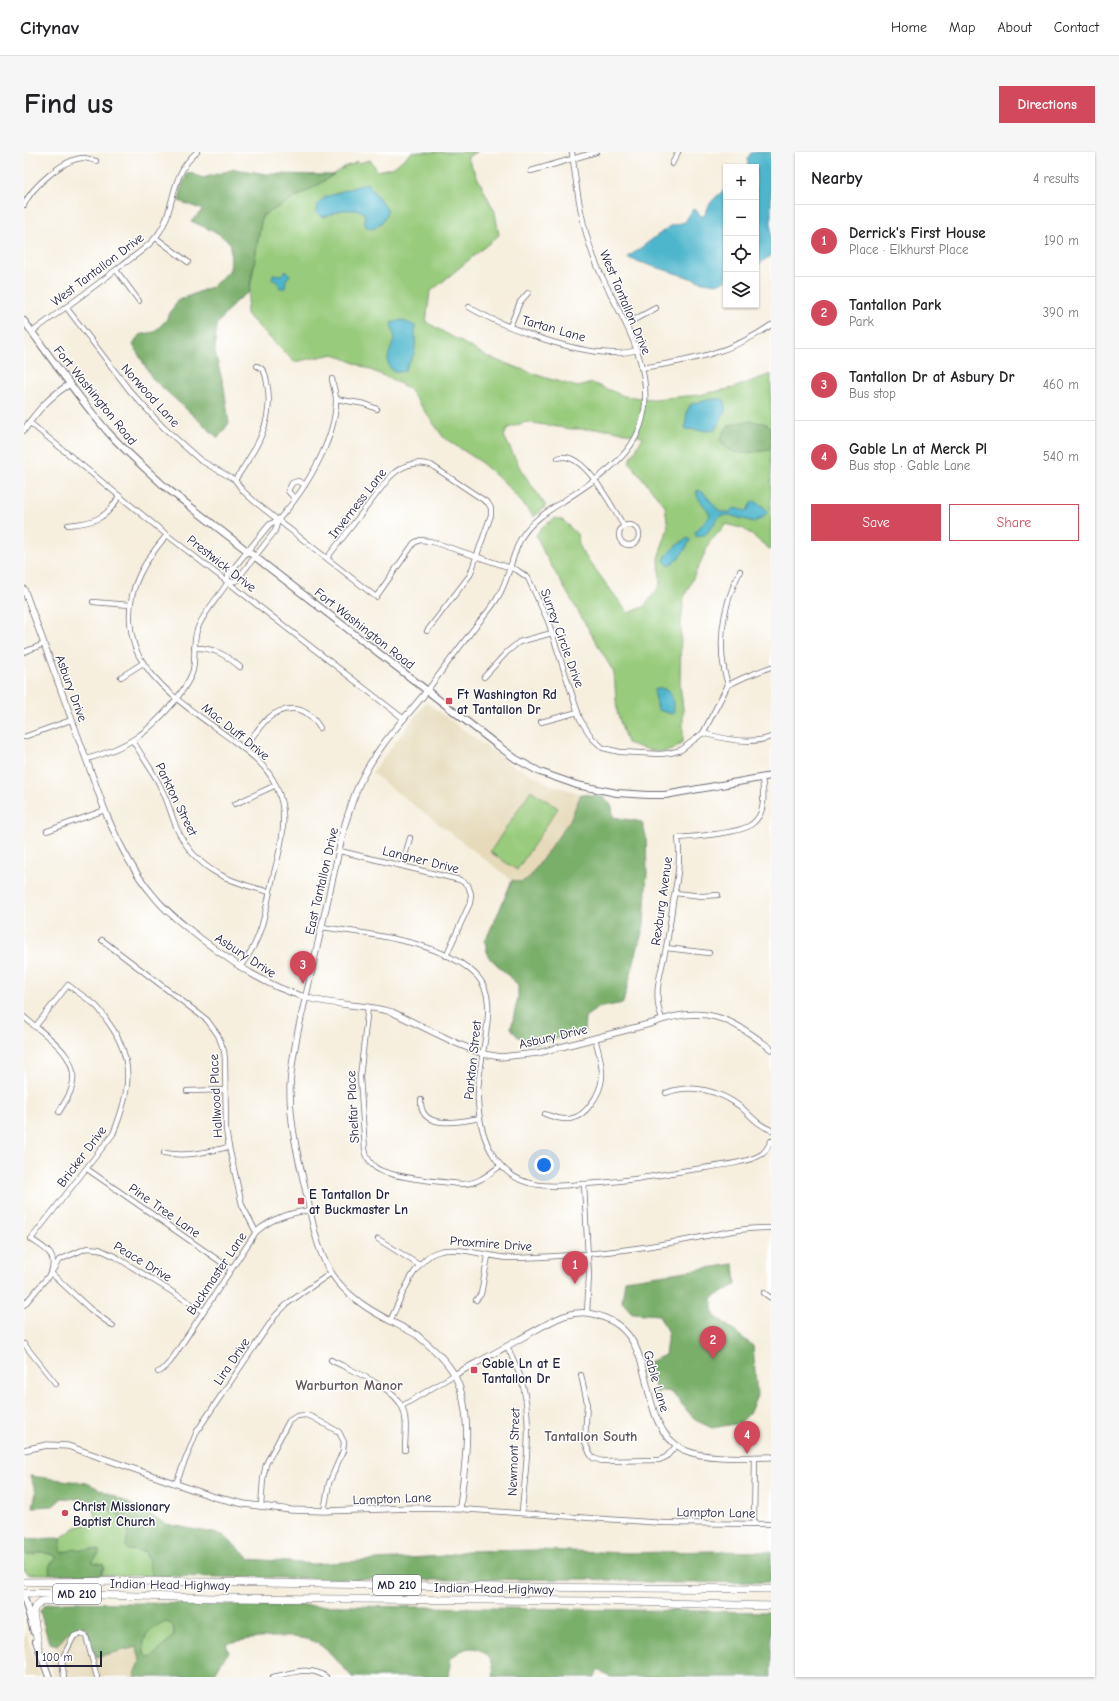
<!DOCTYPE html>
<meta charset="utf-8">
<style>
:root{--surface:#fff;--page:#f6f6f6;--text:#202124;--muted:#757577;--line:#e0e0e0;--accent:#d1495b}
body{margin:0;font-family:"Comic Neue",sans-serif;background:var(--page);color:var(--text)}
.controls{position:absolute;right:12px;top:12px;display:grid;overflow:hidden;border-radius:0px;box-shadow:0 1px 3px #0004}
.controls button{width:36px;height:36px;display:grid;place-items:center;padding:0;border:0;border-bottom:1px solid var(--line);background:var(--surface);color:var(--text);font:20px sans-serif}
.scale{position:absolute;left:12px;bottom:10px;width:66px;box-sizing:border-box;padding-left:4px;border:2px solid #22223b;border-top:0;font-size:11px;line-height:14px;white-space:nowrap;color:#22223b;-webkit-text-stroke:3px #fff;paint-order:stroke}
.you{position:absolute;left:520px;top:1013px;width:14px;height:14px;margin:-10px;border:3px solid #fff;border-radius:50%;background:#1a73e8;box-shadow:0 0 0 6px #1a73e833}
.badge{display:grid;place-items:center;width:26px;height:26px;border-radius:50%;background:var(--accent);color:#fff;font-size:13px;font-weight:700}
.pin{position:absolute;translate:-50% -33px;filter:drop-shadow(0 1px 2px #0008)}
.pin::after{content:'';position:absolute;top:21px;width:14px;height:12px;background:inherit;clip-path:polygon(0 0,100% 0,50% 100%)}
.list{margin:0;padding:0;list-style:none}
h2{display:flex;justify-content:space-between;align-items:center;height:52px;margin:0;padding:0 16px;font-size:17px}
h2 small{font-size:13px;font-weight:400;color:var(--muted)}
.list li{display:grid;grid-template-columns:26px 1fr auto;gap:12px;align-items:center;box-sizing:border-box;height:72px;padding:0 16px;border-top:1px solid var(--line)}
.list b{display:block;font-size:15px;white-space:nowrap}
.list p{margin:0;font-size:13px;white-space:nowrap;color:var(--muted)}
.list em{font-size:13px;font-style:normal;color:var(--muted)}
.actions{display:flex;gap:8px;padding:12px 16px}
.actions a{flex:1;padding:9px 0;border:1px solid var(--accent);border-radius:0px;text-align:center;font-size:14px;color:var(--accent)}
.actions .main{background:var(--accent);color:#fff}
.icon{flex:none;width:22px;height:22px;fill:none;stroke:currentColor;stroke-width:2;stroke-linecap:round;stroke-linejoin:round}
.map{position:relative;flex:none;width:747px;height:1525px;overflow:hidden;border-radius:0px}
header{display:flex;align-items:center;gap:24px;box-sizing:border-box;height:56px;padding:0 20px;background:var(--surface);border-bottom:1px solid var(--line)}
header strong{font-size:19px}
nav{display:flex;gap:22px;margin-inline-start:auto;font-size:14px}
.intro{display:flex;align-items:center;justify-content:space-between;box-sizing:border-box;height:96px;padding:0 24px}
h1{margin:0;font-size:28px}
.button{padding:10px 18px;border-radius:0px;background:var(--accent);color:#fff;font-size:14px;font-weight:700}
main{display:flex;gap:24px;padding:0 24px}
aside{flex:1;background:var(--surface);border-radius:0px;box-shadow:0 1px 3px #0004}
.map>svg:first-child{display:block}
.built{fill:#e6daba}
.green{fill:#98cb7b;stroke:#5d765b}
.forest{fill:#7aaf6b;stroke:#4e6853;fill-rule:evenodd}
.water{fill:#4eb6cc;stroke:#386c84}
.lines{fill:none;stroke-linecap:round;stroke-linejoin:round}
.minor-casing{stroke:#6c6a74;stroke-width:6}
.tertiary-casing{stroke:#6c6a74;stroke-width:7}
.secondary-casing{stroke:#6c6a74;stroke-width:8}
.trunk-casing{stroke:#6c6a74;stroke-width:8}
.minor{stroke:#fff;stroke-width:4.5}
.tertiary{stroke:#fff;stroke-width:5.5}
.secondary{stroke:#fff;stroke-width:6}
.trunk{stroke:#fff;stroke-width:7}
.poi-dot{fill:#d1495b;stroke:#fff;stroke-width:1.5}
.labels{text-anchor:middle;stroke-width:3;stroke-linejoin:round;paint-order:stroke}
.shield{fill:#fff;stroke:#646476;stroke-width:1}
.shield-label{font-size:12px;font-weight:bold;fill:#22223b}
.street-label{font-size:13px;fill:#22223b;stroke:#fff}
.poi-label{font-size:13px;font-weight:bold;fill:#22223b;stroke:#fff;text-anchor:start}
.neighbourhood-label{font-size:14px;font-weight:bold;fill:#62575a;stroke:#fff}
</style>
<header>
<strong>Citynav</strong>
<nav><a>Home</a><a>Map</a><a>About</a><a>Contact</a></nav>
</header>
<div class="intro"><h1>Find us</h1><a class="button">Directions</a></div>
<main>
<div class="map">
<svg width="747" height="1525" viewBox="0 0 747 1525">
<rect width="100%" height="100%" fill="#fff"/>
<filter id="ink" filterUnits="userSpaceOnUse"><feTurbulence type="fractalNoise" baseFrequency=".025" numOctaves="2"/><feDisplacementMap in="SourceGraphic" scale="8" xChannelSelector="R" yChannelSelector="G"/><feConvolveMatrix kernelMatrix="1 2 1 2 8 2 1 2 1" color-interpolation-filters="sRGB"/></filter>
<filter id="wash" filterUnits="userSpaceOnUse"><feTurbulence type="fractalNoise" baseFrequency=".012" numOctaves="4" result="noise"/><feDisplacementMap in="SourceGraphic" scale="16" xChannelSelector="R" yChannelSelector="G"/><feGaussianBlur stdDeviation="0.9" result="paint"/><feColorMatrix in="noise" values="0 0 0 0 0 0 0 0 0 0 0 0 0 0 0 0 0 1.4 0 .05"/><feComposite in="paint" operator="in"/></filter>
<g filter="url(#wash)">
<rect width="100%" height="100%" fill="#f6efde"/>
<g class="built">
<path d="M402 550 486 612 528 633 557 642 546 668 505 726 497 730 488 728 348 621Z"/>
<path d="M63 1474 113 1495 116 1509 110 1525H30L24 1504 45 1480Z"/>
<path d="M0 1478 13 1511 16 1525H0Z"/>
</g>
<g class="green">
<path d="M388 0H453L443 5 471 60 475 83 406 140 402 170 464 205 522 226 554 235 568 231 600 244 629 247 675 243 709 236 747 222V398L720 377 702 372 686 390 660 445 657 471 656 533 659 556V589C657 591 653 595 650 597 635 604 617 595 603 591L593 560 590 521 520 401 512 383 519 374 532 366 540 369 553 382 556 397 604 461 620 455 636 433 635 403 644 376 641 354 605 310 619 285 585 277H547L502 270 484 276 480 284 497 318 522 354 510 365 481 331 454 308 420 286 384 236 367 227 310 202 270 210 222 162 238 64 294 33 322 14 330 12 331 9 335 11 346 8 354 19 370 15Z"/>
<path d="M507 638 534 656 493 718 466 700Z"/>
<path d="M69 1357 92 1358 104 1380V1398L121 1399 125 1410 127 1424 77 1423 80 1415 68 1410 75 1402 74 1398 68 1397 36 1401 37 1386 52 1375 72 1370Z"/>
<path d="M0 1399 10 1403 17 1400 30 1403 32 1406 25 1419 26 1422H5L0 1419Z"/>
<path d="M142 1469C149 1473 150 1475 150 1483L128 1505H124L120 1502C120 1498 119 1493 120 1489 121 1480 135 1473 142 1469Z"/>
</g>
<g class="forest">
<path d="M211 17 243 22 309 23 294 33 238 64 225 140 212 149 192 173 191 201 200 235 205 271 194 286 128 226 109 193 115 183 130 180 142 168 153 149 189 134 206 118 207 92 195 82 167 69 179 58 155 49 158 33 164 20 179 26Z"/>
<path d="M728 269 743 272 747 276V298C727 299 710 309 696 288 702 270 711 271 728 269Z"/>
<path d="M557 642 580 645 588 654 589 665 618 670 622 684 623 720 620 773 599 851 574 856 561 865 560 880 510 892 493 884 487 876 494 845V833L464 804 461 789 476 757 488 728 497 730 505 726 546 668Z"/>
<path d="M710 1112 712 1133 688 1146 690 1163 729 1194 733 1244 725 1262 716 1271 688 1276 671 1268 650 1243 644 1239 632 1241 625 1210 641 1203 644 1181 635 1163 608 1161 598 1150 601 1128Z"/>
<path d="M6 1324 63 1331 116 1357 142 1372 199 1383 226 1407 289 1412 418 1404 442 1399 516 1398 603 1401 686 1399 747 1400V1430L645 1431 564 1427 402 1428 127 1424 125 1410 121 1399 104 1398 102 1394 104 1380 92 1358 69 1357 67 1348 38 1346 29 1354 9 1355 12 1340Z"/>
<path d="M37 1386V1401L51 1397 75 1398V1401L68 1410 79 1412 80 1415 77 1423 26 1422 25 1414 32 1406 30 1403 17 1400 4 1404 0 1399V1387Z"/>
<path d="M41 1450 747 1460V1525H585L574 1518 571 1525H469C473 1508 457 1492 441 1497 436 1499 431 1503 427 1506L425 1525H328C317 1513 307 1500 293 1491 277 1480 220 1486 202 1492L205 1500 197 1511 189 1525H110L116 1509 113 1495 72 1505 62 1474 45 1480 33 1493 25 1491 16 1459C19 1450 32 1451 41 1450ZM142 1470C149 1473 150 1475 150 1483L128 1505H124L120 1502C120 1498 119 1493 120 1489 121 1480 135 1473 142 1470Z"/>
</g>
<g class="water">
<path d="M733 0H747V103L732 115V15H723L724 12 723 7 727 1Z"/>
<path d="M343 31 363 57C363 68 357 71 349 77L344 76 341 73 340 61 334 58H318L300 65 292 61 293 53 301 45Z"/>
<path d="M702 37V129L692 132 679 130 603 106 646 74 661 70 669 57 672 58 677 64H680C687 48 689 47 702 37Z"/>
<path d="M262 118 266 123 262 128 261 136H256L255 133 251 128H248L249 122 257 123Z"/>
<path d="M378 168 391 174C391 179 392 197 390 201 389 207 383 212 381 219 369 223 361 215 365 202 366 197 369 192 370 187 370 181 368 176 367 171Z"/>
<path d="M688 247H698L701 249V260L692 276 687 279 661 277 663 259 667 252Z"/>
<path d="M673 338 679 340 696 360H706L710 356 723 359 727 351 730 349 739 354 744 360 738 366 730 370 705 363 696 364 682 382 673 385 671 382 672 379 686 364C684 354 671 349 673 338Z"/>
<path d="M664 386 666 388C663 396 653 411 644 413L640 409C641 401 657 390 664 386Z"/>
<path d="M633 536H637L645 539 648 545 650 560 648 562 634 558 630 538Z"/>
</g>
</g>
<g filter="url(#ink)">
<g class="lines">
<defs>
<g id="minor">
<path d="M648 12 654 0"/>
<path d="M507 19 572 0"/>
<path d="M0 53C7 36 40 6 60 6 64 6 68 8 72 9"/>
<path d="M132 86 164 110"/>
<path d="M92 118 115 149"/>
<path d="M42 155 106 239 139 275 176 308 211 328 219 339 231 350 352 445 390 391 396 388 406 389 493 418 504 426 524 469 556 567 568 586 579 596 596 600 636 602 646 601 657 598 679 581 704 533 721 525 747 515"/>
<path d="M445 155C481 177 572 211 613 198"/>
<path d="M602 172 632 156"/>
<path d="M486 174 496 150 504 141"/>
<path d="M8 180C38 158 69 136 98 113 109 105 122 97 131 86 153 61 143 25 173 0"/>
<path d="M617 216C664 209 708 201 747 173"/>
<path d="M312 247 341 252 353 257"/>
<path d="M5 270 143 383 380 567"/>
<path d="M534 306C560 297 588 356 600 374"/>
<path d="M211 328C231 299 251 269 243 231 242 224 241 217 233 214"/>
<path d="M271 347 264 339 268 331 274 329 281 333"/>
<circle cx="605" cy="383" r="10"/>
<path d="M44 373C69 371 83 367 95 344"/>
<path d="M143 383C121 408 104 435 106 469 107 481 109 494 115 504 136 541 178 565 211 590 227 602 244 615 252 634 266 663 257 695 249 725 244 746 241 770 232 789 228 799 222 807 216 815"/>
<path d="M303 406 365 326C376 314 391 308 407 313L464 351 467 356V363L446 423 403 479"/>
<path d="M204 430V423L245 373C248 370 252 370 255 367 281 338 312 288 312 248 312 241 309 234 308 227"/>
<path d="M204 430 212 429 251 379 254 368"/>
<path d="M69 450 106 453"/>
<path d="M170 496C189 495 202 503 216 515"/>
<path d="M0 500 20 492"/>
<path d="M97 525 119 511"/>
<path d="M460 525 483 500 495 490 528 481"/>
<path d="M704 533C692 496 698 455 716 419"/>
<path d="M403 539C419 517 435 496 451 475 459 465 468 456 474 445 486 425 488 400 499 383 509 368 524 359 538 350 586 318 630 293 620 226 614 187 591 154 575 118 558 80 553 40 548 0"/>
<path d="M517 570 554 560"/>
<path d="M679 581C699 587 727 593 747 585"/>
<path d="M0 585 47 568"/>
<path d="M109 589C119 606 132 623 140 642 145 653 148 665 153 677 172 718 205 730 246 740"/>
<path d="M220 597C233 579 245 556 269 557 282 557 290 566 296 576"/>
<path d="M63 607C104 595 123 582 150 550 157 541 166 529 169 518 172 503 168 487 175 473 182 458 195 444 204 430"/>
<path d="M211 652 252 633"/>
<path d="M23 679 81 658"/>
<path d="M316 699 436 728 444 733 447 742 446 751 422 804"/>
<path d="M378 714 386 686"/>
<path d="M651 741 678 744 694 743"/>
<path d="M298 775C345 782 420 789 454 825 469 842 464 867 461 888 458 908 453 929 454 949 456 987 473 1029 516 1033 530 1035 544 1033 558 1032 594 1031 629 1024 665 1018 683 1015 723 1012 738 1002 742 999 745 993 747 989"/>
<path d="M78 788 183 868 194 883 200 899 201 907 202 978 205 995 218 1053 232 1080"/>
<path d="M642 796 685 801"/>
<path d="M344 855 336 925 341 997C342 1005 346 1011 352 1016 367 1026 418 1030 438 1032 454 1032 464 1023 476 1014"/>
<path d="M0 865C21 884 59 904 47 938 44 946 39 953 35 960"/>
<path d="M638 867C628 842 637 821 642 796 645 780 647 765 649 750 653 729 657 708 654 686 669 685 713 681 725 674 730 671 735 665 737 660 741 650 739 636 738 625"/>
<path d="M163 939 201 938"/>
<path d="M642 941C668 931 697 939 718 956 728 965 734 973 747 978"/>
<path d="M397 948C395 980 438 969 456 966"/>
<path d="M521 962C541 970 554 970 567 952 573 944 577 935 578 926 579 912 574 899 571 886"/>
<path d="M140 1001C163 1005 183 1000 205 995"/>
<path d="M63 1017 207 1117"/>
<path d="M560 1032 565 1123 563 1161"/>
<path d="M354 1087 395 1113"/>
<path d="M740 1141 747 1146"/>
<path d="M452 1148 457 1142 464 1104"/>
<path d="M0 1153 27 1121C34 1101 21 1097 7 1087L89 982C106 941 112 908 84 870 80 864 76 857 71 853 63 846 53 840 44 833L11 875"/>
<path d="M366 1169C376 1149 390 1107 413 1100 435 1093 462 1105 485 1106 501 1106 517 1105 533 1104 573 1102 612 1097 651 1090 682 1085 715 1075 747 1076"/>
<path d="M89 1174 66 1157 27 1121 35 1108 63 1096 75 1097 92 1105 179 1159"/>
<path d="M0 1192 32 1232"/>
<path d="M483 1194C488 1205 493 1215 497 1226 510 1269 501 1317 498 1361"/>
<path d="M307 1208C326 1218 370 1235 378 1255 384 1267 381 1284 381 1298"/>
<path d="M134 1220 137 1219 146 1210 232 1080C248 1066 265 1061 286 1058"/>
<path d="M557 1223 563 1250 561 1290 566 1302 569 1306 578 1309 635 1308 642 1305 653 1293"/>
<path d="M378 1254 430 1223"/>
<path d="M152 1331 173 1279 251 1164 264 1151 307 1121"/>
<path d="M237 1354 239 1327 242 1312 265 1269 273 1264 282 1263 288 1265 315 1280 320 1290 319 1299 305 1331 300 1359"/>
<path d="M436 1357 639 1371 747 1372"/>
<path d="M730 1372 731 1305"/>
<path d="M40 1525 38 1507 50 1484 57 1482 62 1484 73 1525"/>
<path d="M249 1525C267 1521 286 1513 302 1525"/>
</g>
<g id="tertiary">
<path d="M0 278C13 259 26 244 46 232"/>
<path d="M0 437 83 664C95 692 109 720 129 743 142 760 160 773 176 786 212 813 241 834 284 846 312 854 341 852 368 860L432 891 459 902 477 905 514 901 629 871C680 852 706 865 747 897"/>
<path d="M430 1223C452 1211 473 1200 494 1188 509 1180 524 1170 540 1164 554 1159 568 1160 581 1166 638 1188 608 1271 660 1298 682 1308 722 1305 747 1305"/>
<path d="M0 1298 23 1293 44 1294 190 1345 220 1352 267 1358 300 1359 388 1356 436 1357C440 1313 451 1265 431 1224 422 1207 407 1195 393 1183 364 1167 335 1156 313 1129 294 1105 289 1074 283 1044 275 1010 266 974 266 939 266 919 270 899 274 879L321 672C326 657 330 642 337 628 353 595 380 567 403 539"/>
</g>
<g id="secondary">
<path d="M0 169C27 206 53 244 83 279 101 299 121 316 140 334L473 593 492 607 516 620 553 633 593 641 624 643H641L747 624"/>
<path d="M0 1445 10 1480"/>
<path d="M12 1489 25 1525"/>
</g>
<g id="trunk">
<path d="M0 1430 126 1429 476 1435 747 1437"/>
<path d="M0 1441 191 1446 574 1449 747 1454"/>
<path d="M14 1493 9 1460 11 1455 18 1449 54 1447"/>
</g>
</defs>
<use href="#minor" class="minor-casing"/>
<use href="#tertiary" class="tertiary-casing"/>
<use href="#secondary" class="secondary-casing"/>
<use href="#trunk" class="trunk-casing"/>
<use href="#minor" class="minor"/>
<use href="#tertiary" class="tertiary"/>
<use href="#secondary" class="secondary"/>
<use href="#trunk" class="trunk"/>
</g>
</g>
<g class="poi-dot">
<rect x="421" y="545" width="8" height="8" rx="2"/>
<rect x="273" y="1045" width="8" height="8" rx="2"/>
<rect x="446" y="1214" width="8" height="8" rx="2"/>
<circle cx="41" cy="1361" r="4"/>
</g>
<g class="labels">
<g class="shield">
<rect x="349" y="1423" width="48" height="20" rx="3"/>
<rect x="29" y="1432" width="48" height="20" rx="3"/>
</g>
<g class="shield-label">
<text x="373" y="1437">MD 210</text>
<text x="53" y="1446">MD 210</text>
</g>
<g class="street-label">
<text transform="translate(73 117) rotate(-37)" y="5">West Tantallon Drive</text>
<text transform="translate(602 150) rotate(67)" y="5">West Tantallon Drive</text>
<text transform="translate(530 176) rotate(16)" y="5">Tartan Lane</text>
<text transform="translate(72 243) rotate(51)" y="5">Fort Washington Road</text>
<text transform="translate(127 243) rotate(48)" y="5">Norwood Lane</text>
<text transform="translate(333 351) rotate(-52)" y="5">Inverness Lane</text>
<text transform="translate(198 411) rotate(38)" y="5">Prestwick Drive</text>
<text transform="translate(341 476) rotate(38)" y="5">Fort Washington Road</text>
<text transform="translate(539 486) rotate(70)" y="5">Surrey Circle Drive</text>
<text transform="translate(48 536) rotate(70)" y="5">Asbury Drive</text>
<text transform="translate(212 579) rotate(39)" y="5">Mac Duff Drive</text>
<text transform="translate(153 647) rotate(64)" y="5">Parkton Street</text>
<text transform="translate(397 707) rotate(14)" y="5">Langner Drive</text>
<text transform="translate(297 729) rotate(-77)" y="5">East Tantallon Drive</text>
<text transform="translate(637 749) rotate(-82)" y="5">Rexburg Avenue</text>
<text transform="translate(222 803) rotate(33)" y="5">Asbury Drive</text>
<text transform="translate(529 884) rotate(-13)" y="5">Asbury Drive</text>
<text transform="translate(448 908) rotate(-84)" y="5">Parkton Street</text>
<text transform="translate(191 944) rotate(-93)" y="5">Hallwood Place</text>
<text transform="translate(328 955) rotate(-93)" y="5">Shelfar Place</text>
<text transform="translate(57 1004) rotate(-53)" y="5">Bricker Drive</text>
<text transform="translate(141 1058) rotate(35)" y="5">Pine Tree Lane</text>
<text transform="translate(467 1091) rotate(4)" y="5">Proxmire Drive</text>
<text transform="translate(119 1109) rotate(31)" y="5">Peace Drive</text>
<text transform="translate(192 1121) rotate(-56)" y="5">Buckmaster Lane</text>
<text transform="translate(207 1209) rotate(-56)" y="5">Lira Drive</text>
<text transform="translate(633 1229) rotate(74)" y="5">Gable Lane</text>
<text transform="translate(489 1300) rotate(-88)" y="5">Newmont Street</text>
<text transform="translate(368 1346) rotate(-2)" y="5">Lampton Lane</text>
<text transform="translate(692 1360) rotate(1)" y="5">Lampton Lane</text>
<text transform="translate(146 1432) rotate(1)" y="5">Indian Head Highway</text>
<text transform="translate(470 1436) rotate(1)" y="5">Indian Head Highway</text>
</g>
<g class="poi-label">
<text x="433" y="547">Ft Washington Rd<tspan x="433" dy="15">at Tantallon Dr</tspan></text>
<text x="285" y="1047">E Tantallon Dr<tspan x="285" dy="15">at Buckmaster Ln</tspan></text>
<text x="458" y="1216">Gable Ln at E<tspan x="458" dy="15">Tantallon Dr</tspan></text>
<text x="49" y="1359">Christ Missionary<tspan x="49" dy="15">Baptist Church</tspan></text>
</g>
<g class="neighbourhood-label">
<text x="325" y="1238">Warburton Manor</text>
<text x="567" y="1289">Tantallon South</text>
</g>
</g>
</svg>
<div class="controls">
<button>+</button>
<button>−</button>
<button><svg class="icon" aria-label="locate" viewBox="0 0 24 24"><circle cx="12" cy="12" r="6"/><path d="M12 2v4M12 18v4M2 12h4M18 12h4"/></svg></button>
<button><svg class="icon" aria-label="layers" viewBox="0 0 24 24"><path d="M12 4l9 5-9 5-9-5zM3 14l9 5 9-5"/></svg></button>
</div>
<div class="scale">100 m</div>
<div class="you"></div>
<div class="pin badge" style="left:551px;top:1132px">1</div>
<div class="pin badge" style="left:689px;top:1207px">2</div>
<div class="pin badge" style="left:279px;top:832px">3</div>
<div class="pin badge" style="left:723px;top:1302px">4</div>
</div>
<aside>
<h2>Nearby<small>4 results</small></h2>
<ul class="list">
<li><span class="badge">1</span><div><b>Derrick's First House</b><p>Place · Elkhurst Place</p></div><em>190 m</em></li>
<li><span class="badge">2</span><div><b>Tantallon Park</b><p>Park</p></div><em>390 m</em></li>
<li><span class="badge">3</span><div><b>Tantallon Dr at Asbury Dr</b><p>Bus stop</p></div><em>460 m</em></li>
<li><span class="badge">4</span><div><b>Gable Ln at Merck Pl</b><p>Bus stop · Gable Lane</p></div><em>540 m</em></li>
</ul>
<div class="actions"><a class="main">Save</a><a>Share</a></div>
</aside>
</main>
